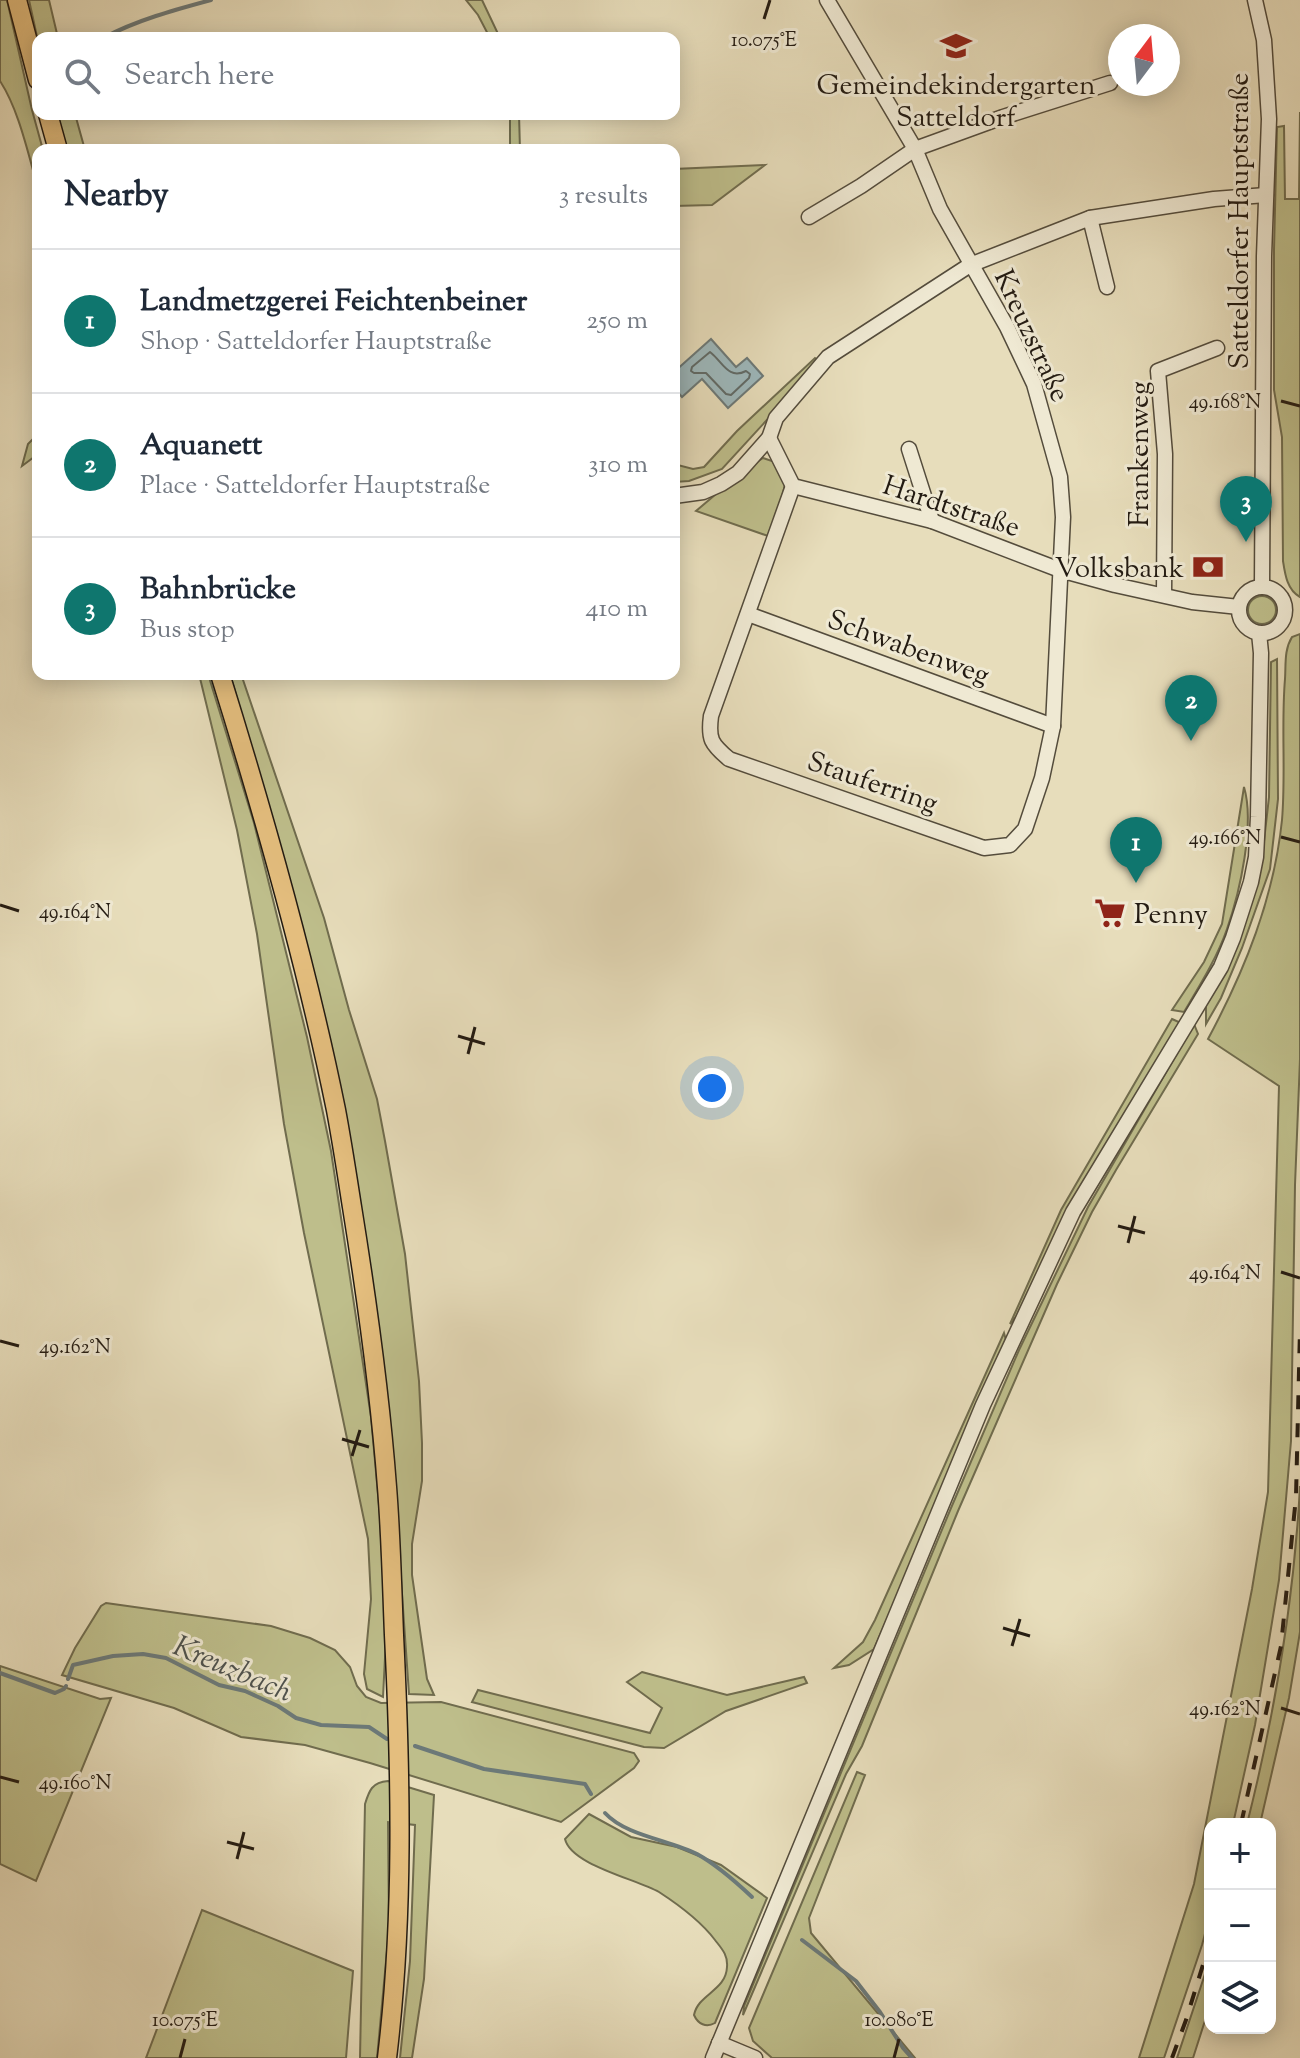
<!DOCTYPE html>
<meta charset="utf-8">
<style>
:root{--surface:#fff;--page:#f2f2f3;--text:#1f2937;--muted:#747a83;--line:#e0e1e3;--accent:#0f766e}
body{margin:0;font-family:"Sorts Mill Goudy",serif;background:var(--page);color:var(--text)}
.controls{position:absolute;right:24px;bottom:24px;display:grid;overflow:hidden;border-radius:16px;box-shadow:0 4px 20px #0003}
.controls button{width:72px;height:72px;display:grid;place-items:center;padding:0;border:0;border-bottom:2px solid var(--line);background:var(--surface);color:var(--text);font:40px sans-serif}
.compass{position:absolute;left:1108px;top:24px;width:72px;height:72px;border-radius:50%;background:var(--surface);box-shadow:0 4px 20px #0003;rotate:16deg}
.you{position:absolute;left:712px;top:1088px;width:28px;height:28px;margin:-20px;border:6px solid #fff;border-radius:50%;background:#1a73e8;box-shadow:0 0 0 12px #1a73e833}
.badge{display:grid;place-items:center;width:52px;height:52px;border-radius:50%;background:var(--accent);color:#fff;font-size:26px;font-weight:700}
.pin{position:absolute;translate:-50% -66px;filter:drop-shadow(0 2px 4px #0008)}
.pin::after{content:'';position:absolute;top:42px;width:28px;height:24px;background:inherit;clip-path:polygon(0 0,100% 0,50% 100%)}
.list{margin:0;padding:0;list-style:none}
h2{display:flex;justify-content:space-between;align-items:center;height:104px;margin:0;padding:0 32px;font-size:34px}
h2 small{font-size:26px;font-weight:400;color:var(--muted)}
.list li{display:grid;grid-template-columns:52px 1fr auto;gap:24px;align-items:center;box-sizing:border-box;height:144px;padding:0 32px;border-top:2px solid var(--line)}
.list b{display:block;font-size:30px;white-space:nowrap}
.list p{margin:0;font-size:26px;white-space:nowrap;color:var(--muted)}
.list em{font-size:26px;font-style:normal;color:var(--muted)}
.icon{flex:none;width:44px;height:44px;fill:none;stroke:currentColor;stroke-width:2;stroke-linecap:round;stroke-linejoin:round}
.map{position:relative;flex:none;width:1300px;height:2058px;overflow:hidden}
.search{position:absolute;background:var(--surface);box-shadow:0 4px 20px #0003;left:32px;top:32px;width:648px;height:88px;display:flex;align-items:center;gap:20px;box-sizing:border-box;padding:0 28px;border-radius:16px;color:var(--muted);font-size:30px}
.panel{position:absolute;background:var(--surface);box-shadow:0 4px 20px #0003;left:32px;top:144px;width:648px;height:536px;border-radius:16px}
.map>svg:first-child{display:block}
.green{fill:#bebe8b;stroke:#706c4e;stroke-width:2}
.water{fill:#9db8bc;stroke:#6c7978;stroke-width:2}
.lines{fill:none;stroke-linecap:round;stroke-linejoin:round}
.shore{stroke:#606a67;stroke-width:2}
.stream{stroke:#6c7978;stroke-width:4}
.minor-casing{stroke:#544c3c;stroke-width:17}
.major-casing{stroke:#231b12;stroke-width:21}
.minor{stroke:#efe9d3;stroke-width:14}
.major{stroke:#e4be7e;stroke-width:18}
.rail{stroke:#231b12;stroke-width:4;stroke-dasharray:14 14;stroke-linecap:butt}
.ticks{fill:none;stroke:#231b12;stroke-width:3}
.labels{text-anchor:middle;stroke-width:6;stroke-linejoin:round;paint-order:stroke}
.poi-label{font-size:28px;fill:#231b12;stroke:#efe9d3}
.street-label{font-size:28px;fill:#231b12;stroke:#efe9d3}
.water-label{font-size:30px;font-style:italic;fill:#4e524e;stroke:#efe9d3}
.ticks-label{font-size:20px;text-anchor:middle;fill:#231b12;stroke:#efe9d3;stroke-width:6;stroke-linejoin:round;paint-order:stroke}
</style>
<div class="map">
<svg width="1300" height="2058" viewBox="0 0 1300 2058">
<rect width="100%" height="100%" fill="#e7ddbb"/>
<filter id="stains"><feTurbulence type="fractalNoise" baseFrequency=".0025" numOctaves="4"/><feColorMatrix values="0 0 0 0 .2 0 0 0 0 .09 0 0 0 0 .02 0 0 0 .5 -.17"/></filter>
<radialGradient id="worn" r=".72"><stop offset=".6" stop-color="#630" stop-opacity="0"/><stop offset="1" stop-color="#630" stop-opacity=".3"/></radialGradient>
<g class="green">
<path d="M0 0H7L32 110 43 150H38V188C28 154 19 110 0 81Z"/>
<path d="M29 0H49L58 38H38V41Z"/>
<path d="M466 0H482L500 38H490L478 15Z"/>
<path d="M1300 112V597C1287 590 1285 574 1283 561L1282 437 1274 390V250L1277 127 1284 126 1285 199H1299Z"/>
<path d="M56 114H75L85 150H65Z"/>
<path d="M510 114H519L520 150H510Z"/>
<path d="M765 165 712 205 674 206V169Z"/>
<path d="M815 358 820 362 722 469 689 481 674 482V464L693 469 704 467 737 431Z"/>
<path d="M38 434V454L22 466 28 444Z"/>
<path d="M763 458 775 462 786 480 783 493 768 536 696 511 742 472Z"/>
<circle cx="1262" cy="610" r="14"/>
<path d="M1300 634V1059L1295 1185 1291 1441 1279 1580 1255 1725 1233 1824H1210V1915L1202 1945 1164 2058H1139L1194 1884 1252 1589 1268 1492 1279 1086 1208 1039C1245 970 1274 898 1282 820 1286 773 1281 726 1285 679 1286 664 1284 650 1292 637Z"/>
<path d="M1277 659 1278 799 1270 869 1242 948 1221 998 1206 1024V1003L1262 859 1269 797 1271 662Z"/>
<path d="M199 674H208L254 823 307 1037 331 1151 371 1417 380 1517 386 1638 383 1697 367 1689 364 1674 371 1599 368 1539 304 1233 284 1124 257 934 237 830Z"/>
<path d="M230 674H241L324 918 349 1010 377 1099 385 1141 405 1254 419 1381 422 1443V1481L412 1544V1575L427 1679 434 1695 409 1694 392 1450 277 836Z"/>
<path d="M1244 787C1255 824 1240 892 1227 929 1217 958 1200 985 1184 1012L1172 1010 1204 962 1222 924Z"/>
<path d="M1172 1019 1181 1023 1017 1316 1010 1324 1061 1210Z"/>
<path d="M1194 1024 1198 1034 1116 1170 1092 1212 1057 1284 958 1511 862 1746 846 1774 743 2015 744 2006 951 1508 1019 1350 1088 1207Z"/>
<path d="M1004 1333 1007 1344 874 1649 849 1665 834 1668 863 1642 875 1620Z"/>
<path d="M1300 1486V1632L1289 1698 1260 1824H1247C1275 1713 1294 1600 1300 1486Z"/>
<path d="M106 1603 271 1626 310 1638 335 1650 350 1667 357 1686 366 1697 381 1703 441 1702 634 1753 639 1761 634 1768 561 1822 370 1763 305 1745 241 1737 174 1708 62 1675 75 1648 101 1606Z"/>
<path d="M0 1666 100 1699 111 1698 36 1881 0 1864Z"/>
<path d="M642 1672 727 1695 804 1677 807 1683 726 1711 664 1748 644 1747 472 1702 478 1690 650 1733 662 1708 627 1682Z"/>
<path d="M857 1772 865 1775 809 1918 811 1933 915 2058H772L753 2041 749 2028Z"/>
<path d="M388 1781 434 1795 424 1979 412 2058H400L410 1961 415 1825 388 1822 389 1929 377 2058H360L365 1804C369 1791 372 1782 388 1781Z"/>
<path d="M589 1814 631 1837 677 1847 721 1865 767 1898 715 2023C706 2028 698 2024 694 2015 698 1994 726 1991 727 1967 728 1955 722 1949 715 1940 700 1920 679 1905 659 1892 636 1879 571 1865 565 1839Z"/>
<path d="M202 1910 353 1971 346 2058H146Z"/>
<path d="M1210 1959V2005L1193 2058H1177Z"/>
</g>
<path class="water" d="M711 339 736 367 747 358 763 376 728 408 702 379 682 397 674 388V372Z"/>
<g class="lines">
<path class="shore" d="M710 352C723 362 728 380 746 371L750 374 749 378 731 395 726 394 706 373H694L691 371 692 367Z"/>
<g class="stream">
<path d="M103 38C137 20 174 10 211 0"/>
<path d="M0 1673 55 1693 64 1689 66 1686"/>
<path d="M68 1679 73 1665 113 1656 143 1654 166 1658 219 1685 245 1691 278 1706 296 1718 321 1725 369 1727 387 1739"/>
<path d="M415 1746 484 1769 585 1784 591 1794"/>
<path d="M605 1813C626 1836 670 1840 697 1854 717 1865 735 1881 752 1897"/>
<path d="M802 1940 856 1981 880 2012 903 2048 912 2058"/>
</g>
<defs>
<g id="minor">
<path d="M1255 0 1264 40 1269 119 1264 256 1262 587"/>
<path d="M809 217 861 186 915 149 1003 117 1110 83"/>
<path d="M1090 218 1107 287"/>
<path d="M769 438 793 486 932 521 1060 570 1115 585 1192 602 1239 607"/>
<path d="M909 449 932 521"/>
<path d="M793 486 711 716C708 739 711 744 729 759L984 848 1010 845 1025 829 1042 778 1053 726 1063 517 1060 477 1034 384 1007 327 940 209 915 149 827 0"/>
<path d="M674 496 703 492 721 484 738 473 769 438 776 418 828 357 970 265 1090 218 1214 199 1266 195"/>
<circle cx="1262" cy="610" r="23"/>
<path d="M1164 595 1165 454 1158 371 1217 348"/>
<path d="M748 614 1053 726"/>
<path d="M719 2043 755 2058"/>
<path d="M713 2058 983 1405 1073 1212 1221 967 1233 938 1251 882 1256 857 1258 817 1261 653 1259 633"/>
</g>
<g id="major">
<path d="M17 0 38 80"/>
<path d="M48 114 58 150"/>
<path d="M220 674C265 818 306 962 336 1110 342 1142 347 1175 352 1207 367 1300 380 1394 387 1487 391 1537 392 1586 394 1635 401 1776 404 1918 387 2058"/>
</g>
</defs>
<use href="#minor" class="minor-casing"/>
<use href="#major" class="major-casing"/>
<use href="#minor" class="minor"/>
<use href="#major" class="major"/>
<g class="rail">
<path d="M1241 1824 1281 1646 1296 1497 1300 1329"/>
<path d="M1172 2058 1186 2020 1210 1942"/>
</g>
</g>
<path class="ticks" d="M764 19 770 0M1281 401 1300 406M1281 837 1300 842M0 905 19 911M458 1036 485 1044M468 1054 475 1027M1118 1226 1145 1233M1128 1243 1135 1216M1281 1272 1300 1278M0 1341 19 1346M342 1439 369 1447M352 1456 360 1430M1003 1628 1030 1636M1012 1646 1020 1619M1281 1708 1300 1714M0 1777 19 1782M227 1842 254 1849M237 1859 244 1832M180 2058 185 2039M894 2058 899 2039"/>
<defs>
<symbol id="school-bare" viewBox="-9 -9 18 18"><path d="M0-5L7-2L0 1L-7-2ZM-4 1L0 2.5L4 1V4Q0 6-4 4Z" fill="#8f2418" stroke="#efe9d3" stroke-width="2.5" paint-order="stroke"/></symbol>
<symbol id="bank-bare" viewBox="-9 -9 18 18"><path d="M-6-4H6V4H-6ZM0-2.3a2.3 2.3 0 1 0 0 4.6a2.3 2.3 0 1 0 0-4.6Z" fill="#8f2418" stroke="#efe9d3" stroke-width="2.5" paint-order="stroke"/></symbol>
<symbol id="supermarket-bare" viewBox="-9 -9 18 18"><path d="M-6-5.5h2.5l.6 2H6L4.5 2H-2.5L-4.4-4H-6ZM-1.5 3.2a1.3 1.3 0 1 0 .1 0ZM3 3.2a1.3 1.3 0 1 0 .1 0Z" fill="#8f2418" stroke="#efe9d3" stroke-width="2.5" paint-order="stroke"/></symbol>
</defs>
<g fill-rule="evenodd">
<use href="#school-bare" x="934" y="24" width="44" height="44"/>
<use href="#bank-bare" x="1186" y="545" width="44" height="44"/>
<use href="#supermarket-bare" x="1088" y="891" width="44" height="44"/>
</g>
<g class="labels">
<g class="poi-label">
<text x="956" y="94">Gemeindekindergarten<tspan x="956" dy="32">Satteldorf</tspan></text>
<text x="1184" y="577" text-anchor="end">Volksbank</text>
<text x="1134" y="923" text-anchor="start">Penny</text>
</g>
<g class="street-label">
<text transform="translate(1238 221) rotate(-90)" y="10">Satteldorfer Hauptstraße</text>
<text transform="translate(1033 335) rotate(65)" y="10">Kreuzstraße</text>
<text transform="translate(1138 454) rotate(-90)" y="10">Frankenweg</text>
<text transform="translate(952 505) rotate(18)" y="10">Hardtstraße</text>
<text transform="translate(909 646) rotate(20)" y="10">Schwabenweg</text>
<text transform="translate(873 781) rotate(19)" y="10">Stauferring</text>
</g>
<g class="water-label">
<text transform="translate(233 1668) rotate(23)" y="10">Kreuzbach</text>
</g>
</g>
<g class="ticks-label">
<text x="764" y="46">10.075°E</text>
<text x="1225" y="408">49.168°N</text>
<text x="1225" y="844">49.166°N</text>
<text x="75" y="918">49.164°N</text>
<text x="1225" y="1279">49.164°N</text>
<text x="75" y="1353">49.162°N</text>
<text x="1225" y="1715">49.162°N</text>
<text x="75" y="1789">49.160°N</text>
<text x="185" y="2026">10.075°E</text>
<text x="899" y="2026">10.080°E</text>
</g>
<rect width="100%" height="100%" filter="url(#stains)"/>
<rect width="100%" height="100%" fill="url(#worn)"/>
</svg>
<div class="controls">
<button>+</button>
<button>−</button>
<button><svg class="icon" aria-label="layers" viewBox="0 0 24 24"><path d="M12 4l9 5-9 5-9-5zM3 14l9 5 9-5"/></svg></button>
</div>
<svg class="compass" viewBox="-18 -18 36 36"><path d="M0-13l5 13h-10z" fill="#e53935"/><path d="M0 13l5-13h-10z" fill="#747a83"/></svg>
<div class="you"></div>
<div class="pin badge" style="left:1136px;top:883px">1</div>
<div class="pin badge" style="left:1191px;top:741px">2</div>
<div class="pin badge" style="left:1246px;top:542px">3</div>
<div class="search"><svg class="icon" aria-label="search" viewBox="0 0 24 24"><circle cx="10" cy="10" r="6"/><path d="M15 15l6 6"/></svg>Search here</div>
<section class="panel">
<h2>Nearby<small>3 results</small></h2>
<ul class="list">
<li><span class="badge">1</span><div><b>Landmetzgerei Feichtenbeiner</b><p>Shop · Satteldorfer Hauptstraße</p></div><em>250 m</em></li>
<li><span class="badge">2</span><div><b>Aquanett</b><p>Place · Satteldorfer Hauptstraße</p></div><em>310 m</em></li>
<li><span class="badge">3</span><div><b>Bahnbrücke</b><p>Bus stop</p></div><em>410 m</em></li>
</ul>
</section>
</div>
